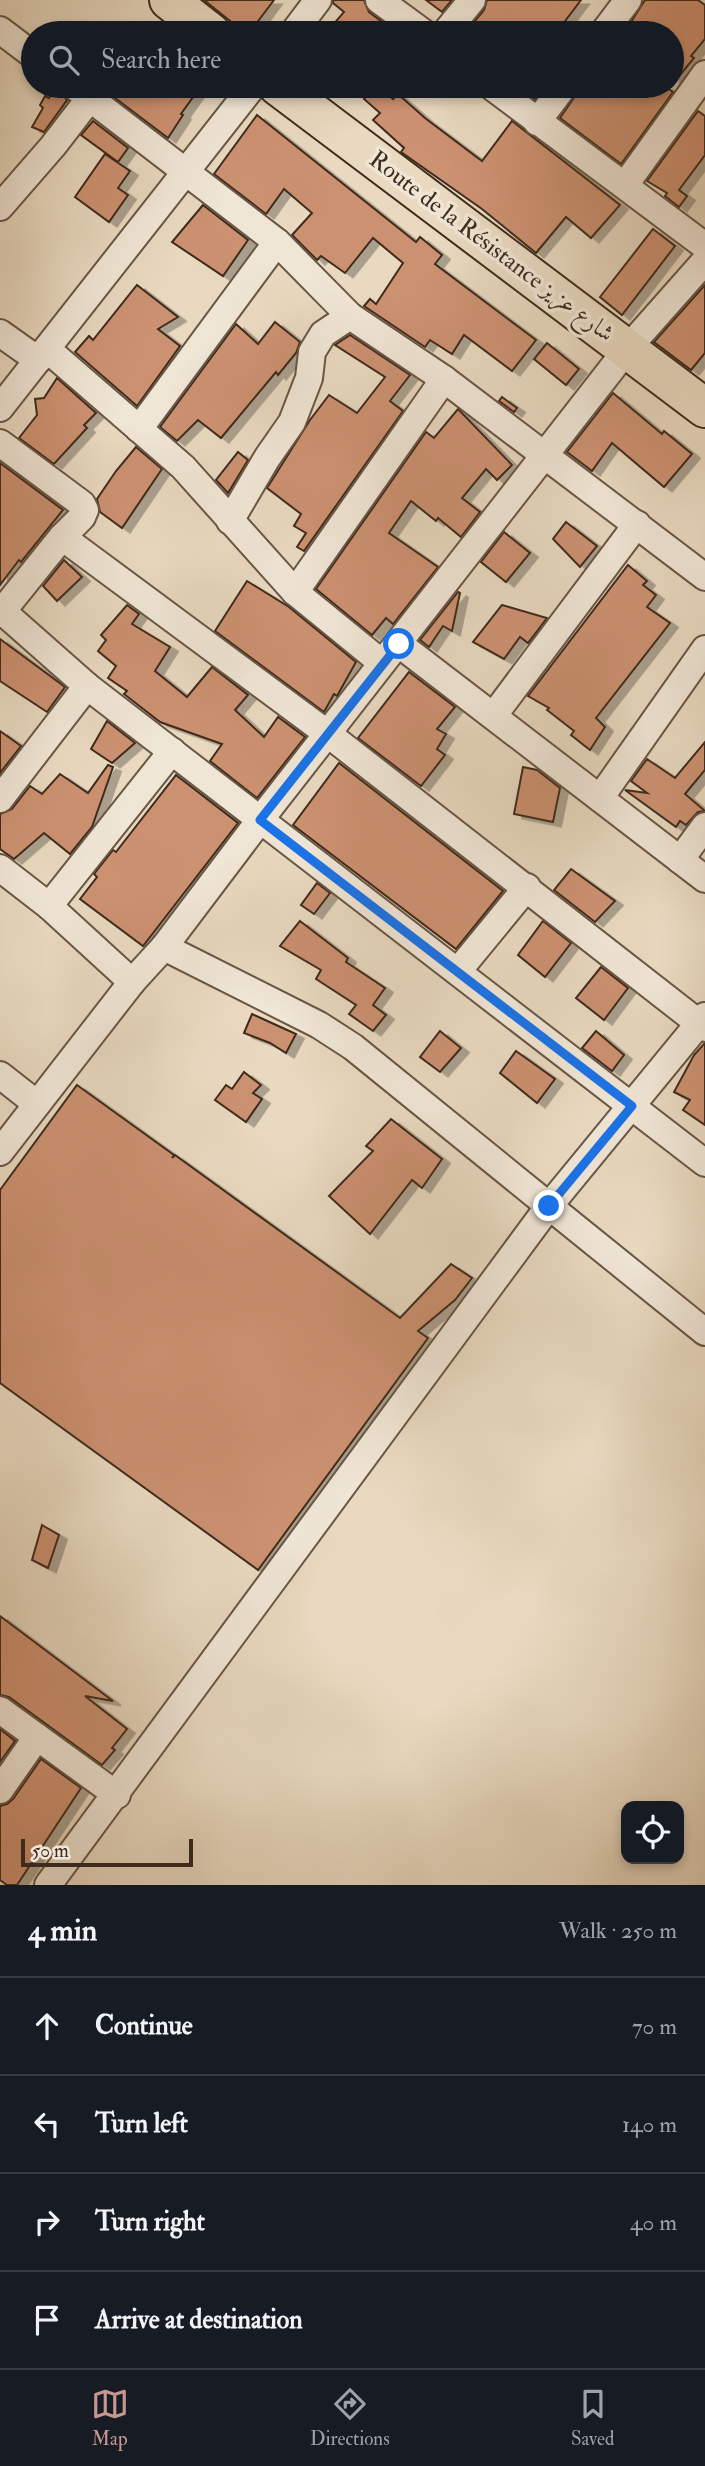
<!DOCTYPE html>
<meta charset="utf-8">
<style>
:root{--surface:#171b24;--page:#20242c;--text:#f1f3f6;--muted:#9ea1a6;--line:#363941;--accent:#c59692}
body{margin:0;font-family:"IM FELL Double Pica",Amiri,serif;background:var(--page);color:var(--text)}
.controls{position:absolute;right:21px;bottom:21px;display:grid;overflow:hidden;border-radius:14px;box-shadow:0 4px 10px #0003}
.controls button{width:63px;height:63px;display:grid;place-items:center;padding:0;border:0;border-bottom:2px solid var(--line);background:var(--surface);color:var(--text);font:35px sans-serif}
.scale{position:absolute;left:21px;bottom:18px;width:172px;box-sizing:border-box;padding-left:7px;border:4px solid #3f2b1c;border-top:0;font-size:19px;line-height:24px;white-space:nowrap;color:#3f2b1c;-webkit-text-stroke:5px #f0e6d6;paint-order:stroke}
.stop{position:absolute;width:21px;height:21px;margin:-16px;border:5px solid #1a73e8;border-radius:50%;background:#fff}
.stop.end{background:#1a73e8;border-color:#fff;box-shadow:0 2px 7px #0008}
.list{margin:0;padding:0;list-style:none}
h2{display:flex;justify-content:space-between;align-items:center;height:91px;margin:0;padding:0 28px;font-size:30px}
h2 small{font-size:23px;font-weight:400;color:var(--muted)}
.list li{display:grid;grid-template-columns:46px 1fr auto;gap:21px;align-items:center;box-sizing:border-box;height:98px;padding:0 28px;border-top:2px solid var(--line)}
.list b{display:block;font-size:26px;white-space:nowrap}
.list em{font-size:23px;font-style:normal;color:var(--muted)}
.icon{flex:none;width:38px;height:38px;fill:none;stroke:currentColor;stroke-width:2;stroke-linecap:round;stroke-linejoin:round}
.map{position:relative;flex:none;width:705px;height:1885px;overflow:hidden}
.search{position:absolute;background:var(--surface);box-shadow:0 4px 10px #0003;left:21px;right:21px;top:21px;height:77px;display:flex;align-items:center;gap:18px;box-sizing:border-box;padding:0 24px;border-radius:38px;color:var(--muted);font-size:26px}
.sheet{height:483px;background:var(--surface)}
nav{display:flex;justify-content:space-around;align-items:center;box-sizing:border-box;height:98px;border-top:2px solid var(--line);background:var(--surface);font-size:19px;color:var(--muted)}
nav a{display:grid;justify-items:center;gap:4px}
nav .on{color:var(--accent)}
.map>svg:first-child{display:block}
.building{fill:#cc9171;stroke:#3f2b1c;stroke-width:2;filter:url(#shadow)}
.lines{fill:none;stroke-linecap:round;stroke-linejoin:round}
.street-casing{stroke:#695645;stroke-width:30}
.primary-casing{stroke:#3f2b1c;stroke-width:42}
.street{stroke:#f0e6d6;stroke-width:26}
.primary{stroke:#e8d9c0;stroke-width:38}
.route{stroke:#1a73e8;stroke-width:9}
.labels{text-anchor:middle;stroke-width:7;stroke-linejoin:round;paint-order:stroke}
.street-label{font-size:24px;fill:#3f2b1c;stroke:#f0e6d6}
</style>
<div class="map">
<svg width="705" height="1885" viewBox="0 0 705 1885">
<defs>
<filter id="shadow"><feDropShadow dx="8" dy="4.5" stdDeviation="0" flood-color="#0004"/></filter>
</defs>
<rect width="100%" height="100%" fill="#e8d9c0"/>
<filter id="stains"><feTurbulence type="fractalNoise" baseFrequency=".00286" numOctaves="4"/><feColorMatrix values="0 0 0 0 .2 0 0 0 0 .09 0 0 0 0 .02 0 0 0 .5 -.17"/></filter>
<radialGradient id="worn" r=".72"><stop offset=".6" stop-color="#630" stop-opacity="0"/><stop offset="1" stop-color="#630" stop-opacity=".3"/></radialGradient>
<g class="building">
<path d="M204 0H274L249 33H245Z"/>
<path d="M333 0H364L369 12 397 33H326L344 12 333 3Z"/>
<path d="M426 0H452L442 12Z"/>
<path d="M487 0H581L556 33H465L484 10Z"/>
<path d="M645 0H698L705 5V39L691 56 694 58 672 85V33H624Z"/>
<path d="M56 86 67 100 44 132 32 127 43 108 40 105 45 96 49 98Z"/>
<path d="M118 86H201L181 114 183 115 168 138 111 95Z"/>
<path d="M375 86H379L393 99 398 94 425 118 482 161 512 121 620 205 591 238 566 217 536 253 482 209 401 152 404 148 373 120 380 113 364 99Z"/>
<path d="M517 86H544L535 99Z"/>
<path d="M582 86H664L673 92 621 164 560 118Z"/>
<path d="M698 111 705 116V155L679 190 687 196 679 207 665 196 667 193 647 181Z"/>
<path d="M257 115 416 242 420 237 442 255 435 264 536 340 512 371 464 335 452 354 430 340 425 347 364 306 370 299 376 304 403 263 373 238 345 273 321 256 317 260 292 235 312 213 284 189 266 214 214 174Z"/>
<path d="M93 121 128 148 118 162 81 135Z"/>
<path d="M105 154 130 171 118 188 128 195 109 222 75 197Z"/>
<path d="M203 205 248 240 223 276 172 242Z"/>
<path d="M653 229 675 246 622 315 600 297Z"/>
<path d="M137 285 178 317 158 329 180 346 137 406 75 352 89 336 93 340Z"/>
<path d="M705 285V353L691 370 654 342Z"/>
<path d="M275 322 300 342 296 353 278 375 276 372 221 438 198 420 177 441 160 427 236 324 258 344Z"/>
<path d="M350 335 410 375 390 401 403 411 304 551 297 547 306 533 294 526 301 514 267 488 310 420 329 395 357 413 385 377 335 345Z"/>
<path d="M547 343 579 369 566 385 534 359Z"/>
<path d="M57 378 96 413 84 425 87 428 54 464 19 438 37 415 35 399 44 398Z"/>
<path d="M613 393 662 434 664 431 692 454 664 487 612 443 592 471 567 452Z"/>
<path d="M502 397 517 408 514 412 499 401Z"/>
<path d="M458 409 512 465 497 480 486 469 462 498 480 512 461 537 438 518 436 521 411 501 389 533 438 567 393 624 386 618 372 635 316 589 426 432 434 438Z"/>
<path d="M136 447 162 469 122 528 100 512 97 499 116 471Z"/>
<path d="M238 452 248 460 228 493 216 480Z"/>
<path d="M0 463 63 510 21 562 19 560 0 585Z"/>
<path d="M566 522 597 546 580 567 553 539Z"/>
<path d="M504 532 530 553 506 582 481 562Z"/>
<path d="M64 560 82 577 57 601 43 586Z"/>
<path d="M628 565 647 581 643 585 656 595 647 607 670 623 596 718 605 727 590 750 571 735 574 731 547 710 549 708 528 696Z"/>
<path d="M247 581 289 607 356 662 337 696 334 694 324 712 215 631Z"/>
<path d="M458 592 460 593 452 631 443 626 429 647 420 640Z"/>
<path d="M127 605 139 614 132 624 170 647 155 671 187 697 212 667 248 695 235 710 264 737 278 717 305 737 257 798 210 761 222 744 160 722 124 694 127 691 108 678 116 666 98 651 106 640 101 635Z"/>
<path d="M502 605 547 618 528 643 520 637 504 659 473 642Z"/>
<path d="M0 639 65 687 47 712 0 681Z"/>
<path d="M409 672 455 707 437 729 446 734 437 749 445 755 421 786 358 738Z"/>
<path d="M107 721 135 743 112 763 91 749Z"/>
<path d="M0 731 21 746 0 773Z"/>
<path d="M705 742V770L685 794 705 811 698 812 686 825 680 821 676 827 625 790 647 793 631 781 647 759 675 778Z"/>
<path d="M339 763 503 891 456 949 293 825Z"/>
<path d="M108 765 113 767 92 827 70 854 44 833 14 859 0 849V814L12 809 30 786 42 794 60 774 88 793Z"/>
<path d="M523 767 537 770 560 788 553 822 514 814Z"/>
<path d="M176 775 238 823 143 946 80 899 97 877 94 874 113 850 116 852Z"/>
<path d="M571 869 615 901 595 922 554 890Z"/>
<path d="M317 883 330 893 314 914 301 905Z"/>
<path d="M300 921 348 958 346 962 385 988 373 1005 386 1015 373 1031 349 1014 356 1005 316 979 321 970 280 946Z"/>
<path d="M543 921 571 943 545 977 518 955Z"/>
<path d="M601 967 628 988 604 1020 576 998Z"/>
<path d="M252 1014 296 1034 286 1053 270 1043 244 1033Z"/>
<path d="M440 1031 461 1048 440 1072 420 1057Z"/>
<path d="M596 1031 624 1055 612 1071 582 1048Z"/>
<path d="M705 1043V1125L683 1110 690 1100 674 1092 694 1055Z"/>
<path d="M516 1051 555 1079 537 1103 500 1073Z"/>
<path d="M244 1072 261 1085 253 1093 262 1099 246 1122 215 1100 226 1085 232 1089Z"/>
<path d="M77 1085 174 1155 172 1158 175 1155 400 1318 451 1264 472 1278 455 1300 418 1331 428 1338 258 1570 0 1383V1190Z"/>
<path d="M391 1119 442 1159 422 1188 412 1180 370 1234 329 1196 373 1151 366 1146Z"/>
<path d="M42 1525 59 1535 48 1568 32 1560Z"/>
<path d="M0 1616 113 1701 85 1696 127 1729 112 1748 115 1750 102 1765 9 1697 0 1695Z"/>
<path d="M0 1729 15 1741 0 1762Z"/>
<path d="M41 1759 81 1788 17 1885H7L0 1880V1806L7 1804 13 1799Z"/>
</g>
<g class="lines">
<defs>
<g id="street">
<path d="M379 0 424 33"/>
<path d="M0 30 33 55"/>
<path d="M293 33 318 0"/>
<path d="M445 33 472 0"/>
<path d="M603 33 628 0"/>
<path d="M74 86 277 242 350 316 444 379 705 577"/>
<path d="M491 86 705 246"/>
<path d="M537 122 564 86"/>
<path d="M625 185 705 74"/>
<path d="M0 207 53 146 90 98"/>
<path d="M0 333 38 360"/>
<path d="M47 349 183 467 295 592 382 663"/>
<path d="M0 408 253 86"/>
<path d="M139 429 277 242"/>
<path d="M0 443 82 504 85 510 82 517 62 537 0 614"/>
<path d="M230 521 267 458 292 422 309 378 312 352 323 334 350 316"/>
<path d="M62 537 328 734 705 1028"/>
<path d="M295 592 444 379"/>
<path d="M2 611 87 686 705 1163"/>
<path d="M399 644 705 879"/>
<path d="M494 715 637 524"/>
<path d="M600 798 705 649"/>
<path d="M0 799 87 686"/>
<path d="M680 860 705 826"/>
<path d="M0 868 49 906 132 982"/>
<path d="M49 906 172 751"/>
<path d="M164 947 319 1025 353 1047 549 1206 705 1016"/>
<path d="M458 971 527 887"/>
<path d="M0 1075 37 1104"/>
<path d="M0 1152 132 982 164 947 260 820 628 348 705 261"/>
<path d="M0 1710 117 1795"/>
<path d="M0 1790 37 1737"/>
<path d="M48 1885 549 1206 705 1332"/>
</g>
<g id="primary">
<path d="M169 0 211 33"/>
<path d="M278 86 705 408"/>
</g>
</defs>
<use href="#street" class="street-casing"/>
<use href="#primary" class="primary-casing"/>
<use href="#street" class="street"/>
<use href="#primary" class="primary"/>
</g>
<g class="lines">
<path class="route" d="M399 644 260 820 632 1106 549 1206"/>
</g>
<g class="labels">
<g class="street-label">
<text transform="translate(492 246) rotate(37)" y="8">Route de la Résistance شارع عزيز</text>
</g>
</g>
<rect width="100%" height="100%" filter="url(#stains)"/>
<rect width="100%" height="100%" fill="url(#worn)"/>
</svg>
<div class="controls">
<button><svg class="icon" aria-label="locate" viewBox="0 0 24 24"><circle cx="12" cy="12" r="6"/><path d="M12 2v4M12 18v4M2 12h4M18 12h4"/></svg></button>
</div>
<div class="scale">50 m</div>
<div class="stop" style="left:399px;top:644px"></div>
<div class="stop end" style="left:549px;top:1206px"></div>
<div class="search"><svg class="icon" aria-label="search" viewBox="0 0 24 24"><circle cx="10" cy="10" r="6"/><path d="M15 15l6 6"/></svg>Search here</div>
</div>
<section class="sheet">
<h2>4 min<small>Walk · 250 m</small></h2>
<ul class="list">
<li><svg class="icon" aria-label="ahead" viewBox="0 0 24 24"><path d="M12 20V5M6 11l6-6 6 6"/></svg><div><b>Continue</b></div><em>70 m</em></li>
<li><svg class="icon" aria-label="left" viewBox="0 0 24 24"><path d="M17 20v-9H6M10 6l-5 5 5 5"/></svg><div><b>Turn left</b></div><em>140 m</em></li>
<li><svg class="icon" aria-label="right" viewBox="0 0 24 24"><path d="M7 20v-9h11M14 6l5 5-5 5"/></svg><div><b>Turn right</b></div><em>40 m</em></li>
<li><svg class="icon" aria-label="arrive" viewBox="0 0 24 24"><path d="M6 21V4h12l-3 4 3 4H6"/></svg><div><b>Arrive at destination</b></div></li>
</ul>
</section>
<nav>
<a class="on"><svg class="icon" aria-label="map" viewBox="0 0 24 24"><path d="M3 6l6-2 6 2 6-2v14l-6 2-6-2-6 2zM9 4v14M15 6v14"/></svg>Map</a>
<a><svg class="icon" aria-label="directions" viewBox="0 0 24 24"><path d="M12 3l9 9-9 9-9-9zM9 14v-3h6M13 9l2 2-2 2"/></svg>Directions</a>
<a><svg class="icon" aria-label="saved" viewBox="0 0 24 24"><path d="M7 4h10v16l-5-4-5 4z"/></svg>Saved</a>
</nav>
